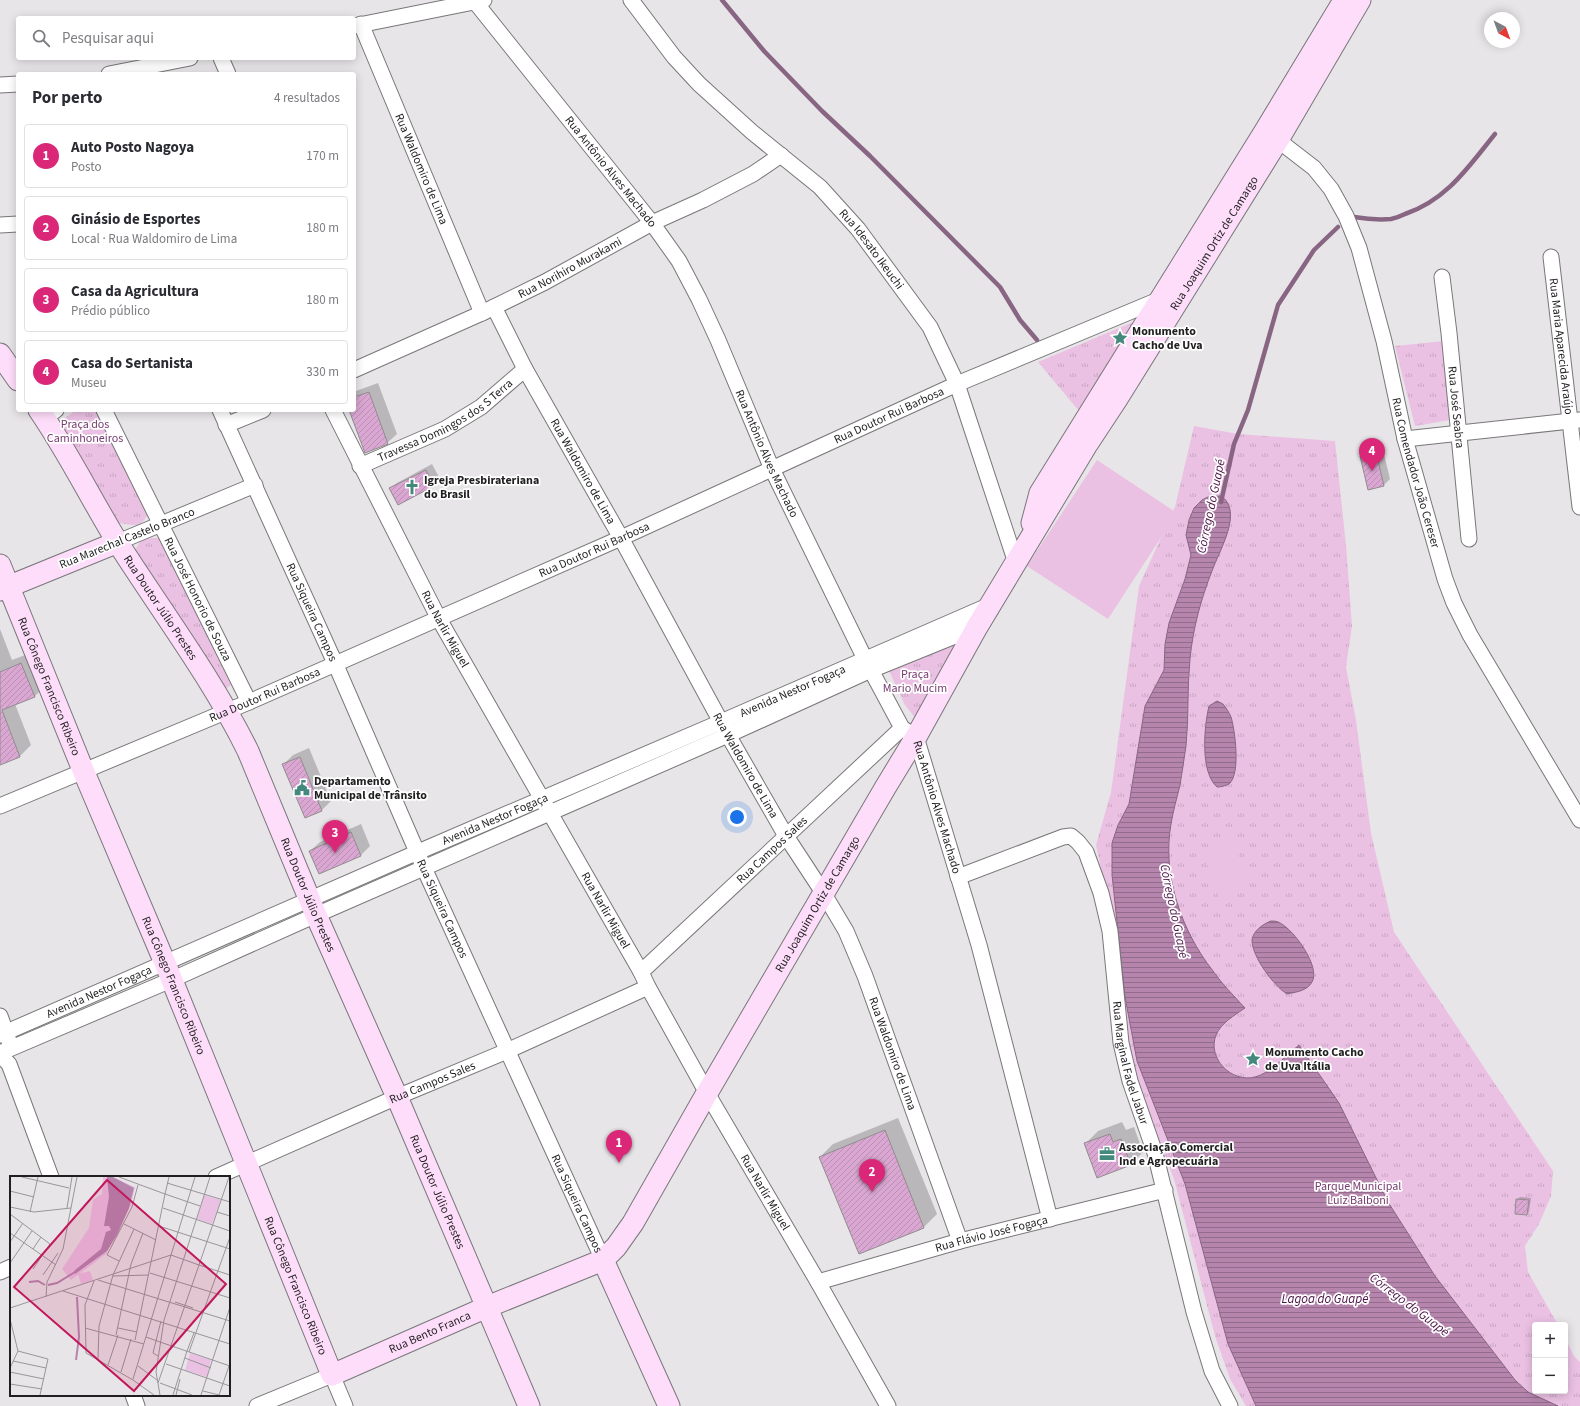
<!DOCTYPE html>
<html lang="pt">
<meta charset="utf-8">
<style>
:root{--surface:#fff;--page:#f2f2f3;--text:#2b2b33;--muted:#7c7c81;--line:#e1e1e2;--accent:#db2777}
body{margin:0;font-family:"Source Sans 3",sans-serif;background:var(--page);color:var(--text)}
.controls{position:absolute;right:12px;bottom:12px;display:grid;overflow:hidden;border-radius:4px;box-shadow:0 2px 10px #0003}
.controls button{width:36px;height:36px;display:grid;place-items:center;padding:0;border:0;border-bottom:1px solid var(--line);background:var(--surface);color:var(--text);font:20px sans-serif}
.compass{position:absolute;left:1484px;top:12px;width:36px;height:36px;border-radius:50%;background:var(--surface);box-shadow:0 2px 10px #0003;rotate:139deg}
.you{position:absolute;left:737px;top:817px;width:14px;height:14px;margin:-10px;border:3px solid #fff;border-radius:50%;background:#1a73e8;box-shadow:0 0 0 6px #1a73e833}
.badge{display:grid;place-items:center;width:26px;height:26px;border-radius:50%;background:var(--accent);color:#fff;font-size:13px;font-weight:700}
.pin{position:absolute;translate:-50% -33px;filter:drop-shadow(0 1px 2px #0008)}
.pin::after{content:'';position:absolute;top:21px;width:14px;height:12px;background:inherit;clip-path:polygon(0 0,100% 0,50% 100%)}
.list{margin:0;padding:0;list-style:none}
h2{display:flex;justify-content:space-between;align-items:center;height:52px;margin:0;padding:0 16px;font-size:17px}
h2 small{font-size:13px;font-weight:400;color:var(--muted)}
.list li{display:grid;grid-template-columns:26px 1fr auto;gap:12px;align-items:center;box-sizing:border-box;height:64px;margin:0 8px 8px;padding:0 8px;border:1px solid var(--line);border-radius:4px}
.list b{display:block;font-size:15px;white-space:nowrap}
.list p{margin:0;font-size:13px;white-space:nowrap;color:var(--muted)}
.list em{font-size:13px;font-style:normal;color:var(--muted)}
.icon{flex:none;width:22px;height:22px;fill:none;stroke:currentColor;stroke-width:2;stroke-linecap:round;stroke-linejoin:round}
.map{position:relative;flex:none;width:1580px;height:1406px;overflow:hidden}
.search{position:absolute;background:var(--surface);box-shadow:0 2px 10px #0003;left:16px;top:16px;width:340px;height:44px;display:flex;align-items:center;gap:10px;box-sizing:border-box;padding:0 14px;border-radius:4px;color:var(--muted);font-size:15px}
.panel{position:absolute;background:var(--surface);box-shadow:0 2px 10px #0003;left:16px;top:72px;width:340px;height:340px;border-radius:4px}
.map>svg:first-child{display:block}
.grass{fill:url(#grass-tufts)}
.pitch{fill:#ebc1e3}
.water{fill:url(#water-rules);stroke:#886683}
.shadow{fill:#0003}
.lines{fill:none;stroke-linecap:round;stroke-linejoin:round}
.stream{stroke:#886683;stroke-width:4.5}
.building{fill:url(#building-hatch);stroke:#908d8f}
.street-casing{stroke:#797779;stroke-width:17}
.secondary-casing{stroke:#797779;stroke-width:23}
.street{stroke:#fff;stroke-width:15}
.secondary{stroke:#feddfa;stroke-width:21}
.labels{text-anchor:middle;stroke-width:3.5;stroke-linejoin:round;paint-order:stroke}
.street-label{font-size:12px;fill:#201f20;stroke:#fff}
.poi-label{font-size:12px;font-weight:bold;fill:#201f20;stroke:#fff;text-anchor:start}
.park-label{font-size:12px;fill:#773b70;stroke:#fff}
.water-label{font-size:13px;font-style:italic;fill:#4d1348;stroke:#fff}
.inset-river{fill:none;stroke:#b585ad;stroke-width:2}
.inset-road{fill:none;stroke:#989698;stroke-width:1}
.view{fill:#c2185b;fill-opacity:0.15;stroke:#c2185b;stroke-width:2}
.inset-edge{fill:none;stroke:#201f20;stroke-width:2}
</style>
<div class="map">
<svg width="1580" height="1406" viewBox="0 0 1580 1406">
<defs>
<pattern id="grass-tufts" width="24" height="20" patternUnits="userSpaceOnUse"><rect width="24" height="20" fill="#ebc1e3"/><path d="M3 7l-1-3M5 7V3M7 7l1-3M15 17l-1-3M17 17v-4M19 17l1-3" fill="none" stroke="#c9a5c2"/></pattern>
<pattern id="water-rules" width="6" height="5" patternUnits="userSpaceOnUse"><rect width="6" height="5" fill="#b585ad"/><path d="M0 2.5h6" fill="none" stroke="#936c8c"/></pattern>
<pattern id="building-hatch" width="6" height="6" patternUnits="userSpaceOnUse"><rect width="6" height="6" fill="#d9a7d1"/><path d="M-1 1l2-2M0 6l6-6M5 7l2-2" fill="none" stroke="#ba8fb3"/></pattern>
</defs>
<rect width="100%" height="100%" fill="#e8e5e8"/>
<g class="grass">
<path d="M1143 318 1084 417 1038 362Z"/>
<path d="M1444 341 1450 420 1415 426 1395 346Z"/>
<path d="M76 410H97L148 514C140 529 134 525 119 523L59 429 65 418Z"/>
<path d="M1194 426 1238 434 1335 441 1346 545 1352 626 1346 667 1356 720 1371 833 1394 932 1553 1171 1551 1196 1539 1224 1525 1246 1528 1272 1558 1325H1535V1391H1565V1338L1574 1356 1580 1362V1406H1246L1230 1379 1215 1336 1174 1179 1139 1092 1129 1057 1113 926 1096 845 1111 792 1139 586 1175 507Z"/>
<path d="M151 538H159L231 685 224 690 213 675 135 550 141 540Z"/>
<path d="M958 644 916 719 905 705 889 671 946 646Z"/>
</g>
<g class="pitch">
<path d="M1097 460 1177 513 1108 619 1027 566Z"/>
<path d="M1233 839 1250 888 1219 898 1202 850Z"/>
</g>
<g class="water">
<path d="M1221 496C1244 511 1219 551 1212 571 1201 599 1193 628 1190 659 1187 688 1189 717 1186 746 1184 759 1182 773 1180 785 1177 798 1173 811 1171 824 1162 875 1181 930 1213 971 1222 984 1234 996 1245 1008 1235 1015 1221 1023 1216 1035 1207 1058 1231 1083 1255 1077 1269 1074 1288 1054 1299 1045L1339 1103 1388 1202 1435 1276 1515 1380 1528 1392 1558 1406H1256L1228 1344 1185 1184 1137 1061 1125 997 1112 875V843L1118 825 1129 804 1145 706 1164 670 1165 644 1169 623 1185 579 1191 555 1186 535 1189 520 1194 508 1202 500 1208 497Z"/>
<path d="M1217 701 1223 704C1226 708 1229 712 1231 717 1235 730 1241 774 1229 784 1225 786 1221 787 1217 787 1200 772 1204 727 1209 706Z"/>
<path d="M1271 921C1274 921 1277 921 1280 923 1294 930 1321 967 1312 982 1307 991 1296 992 1287 994 1274 986 1252 957 1252 940 1253 931 1263 924 1271 921Z"/>
</g>
<g class="shadow">
<path d="M378 383 397 434 387 443 350 410H354V393L356 391Z"/>
<path d="M1382 446 1390 479 1384 485 1361 456 1367 450Z"/>
<path d="M432 464 440 479 433 485 390 489 397 483Z"/>
<path d="M0 629 12 660 33 652 47 684 35 696 15 704 31 745 20 756 0 764Z"/>
<path d="M309 748 331 801 321 811 284 764 293 755Z"/>
<path d="M361 824 370 846 361 855 320 873 310 851 320 842Z"/>
<path d="M898 1118 937 1214 924 1227 859 1253 820 1157 833 1144Z"/>
<path d="M1122 1122 1126 1130 1134 1127 1143 1152 1130 1165 1085 1144 1098 1131Z"/>
<path d="M1520 1197 1531 1198 1529 1212 1527 1214 1517 1199Z"/>
</g>
<g class="lines">
<g class="stream">
<path d="M722 0 764 51 822 111 870 156 1000 287 1020 320 1037 340"/>
<path d="M1354 217C1366 219 1379 220 1391 219 1396 218 1401 216 1405 214 1447 200 1469 166 1495 134"/>
<path d="M1221 502 1234 444 1248 410 1278 305 1314 250 1338 227"/>
</g>
</g>
<g class="building">
<path d="M369 392 388 444 365 453 349 410H354V397Z"/>
<path d="M1376 452 1384 486 1368 490 1360 456Z"/>
<path d="M426 470 434 486 398 505 389 488Z"/>
<path d="M21 663 35 697 2 710 20 757 0 765V672Z"/>
<path d="M300 757 322 811 305 818 282 764Z"/>
<path d="M351 832 361 856 319 874 309 851Z"/>
<path d="M885 1130 924 1228 859 1254 819 1157Z"/>
<path d="M1110 1134 1113 1142 1121 1139 1131 1165 1097 1178 1084 1143Z"/>
<path d="M1516 1199 1529 1200 1527 1215 1515 1214Z"/>
</g>
<g class="lines">
<defs>
<g id="street">
<path id="s1" d="M631 0 674 57 699 84 752 132 820 187 858 229 930 327 957 384 1016 563"/>
<path id="s2" d="M476 3 652 223 679 261 699 299 718 340 772 469 865 659 902 728 916 737 979 945 1050 1219"/>
<path id="s3" d="M361 24 482 313"/>
<path d="M354 26 484 0"/>
<path d="M221 58 228 74"/>
<path d="M109 74 190 58"/>
<path d="M0 85 18 84"/>
<path id="s4" d="M1270 134 1314 168 1331 189 1346 216 1359 248 1384 341 1405 439 1445 579 1454 603 1470 635 1580 820"/>
<path d="M0 225 18 224"/>
<path id="s5" d="M1551 257 1580 507"/>
<path id="s6" d="M1442 277 1449 333 1469 539"/>
<path id="s7" d="M494 307 525 369 621 538 728 735 786 836 824 894 846 931 865 976 960 1241"/>
<path id="s8" d="M354 370 482 313 545 282 652 223 703 200 753 174 781 155"/>
<path id="s9" d="M104 410 249 702"/>
<path id="s10" d="M220 410 335 663 424 868 603 1260"/>
<path id="s11" d="M333 410 439 619 641 972 648 987 707 1093 818 1282 888 1406"/>
<path d="M44 418 56 410"/>
<path d="M226 425 263 410"/>
<path d="M1405 439 1580 420"/>
<path id="s12" d="M360 466 445 429 481 407 525 369"/>
<path d="M118 542 255 485"/>
<path id="s13" d="M0 806 249 702 621 538 957 384 1163 298"/>
<path id="s14" d="M958 877 1063 837 1071 836 1078 842 1086 852 1101 893 1110 931 1121 1043 1130 1081 1155 1153 1194 1312 1212 1371 1230 1406"/>
<path id="s15" d="M641 972 902 728"/>
<path d="M0 1016 9 1041"/>
<path id="s16" d="M0 1035 418 852 721 722 990 605"/>
<path d="M0 1053 171 980 316 915 728 735 871 670 977 627"/>
<path d="M0 1055 9 1064 51 1177"/>
<path id="s17" d="M216 1177 397 1097 507 1051 648 987"/>
<path d="M0 1272 11 1267"/>
<path id="s18" d="M818 1282 960 1241 1165 1190"/>
<path d="M133 1395 137 1406"/>
<path d="M257 1406 332 1375 345 1406"/>
</g>
<g id="secondary">
<path d="M0 354 18 380"/>
<path id="s19" d="M39 410C68 452 91 499 118 543 162 612 212 678 248 751L316 915 397 1097 529 1406"/>
<path d="M1032 523 1040 493 1265 131 1340 7"/>
<path id="s20" d="M0 565 83 770 165 963 332 1375 487 1307 603 1260 616 1247 633 1223 707 1093 885 788 916 737 977 627 1086 446 1117 399 1278 140 1360 0"/>
<path d="M0 590 118 542"/>
<path d="M603 1260 669 1406"/>
</g>
</defs>
<use href="#street" class="street-casing"/>
<use href="#secondary" class="secondary-casing"/>
<use href="#street" class="street"/>
<use href="#secondary" class="secondary"/>
</g>
<defs>
<symbol id="sight-bare" viewBox="-9 -9 18 18"><path d="M0-6L1.8-2.2L6-1.7L2.9 1.2L3.7 5.4L0 3.3L-3.7 5.4L-2.9 1.2L-6-1.7L-1.8-2.2Z" fill="#44897e" stroke="#fff" stroke-width="2.5" paint-order="stroke"/></symbol>
<symbol id="church-bare" viewBox="-9 -9 18 18"><path d="M-1.2-6h2.4v3.5h3.3v2.4h-3.3V6h-2.4V-.1h-3.3v-2.4h3.3Z" fill="#44897e" stroke="#fff" stroke-width="2.5" paint-order="stroke"/></symbol>
<symbol id="civic-bare" viewBox="-9 -9 18 18"><path d="M-.6-6.5H3V-4.5H.6V-3L4-1V1h2V6H-6V1h2V-1L-.6-3ZM-1.2 2.5V6h2.4V2.5Z" fill="#44897e" stroke="#fff" stroke-width="2.5" paint-order="stroke"/></symbol>
<symbol id="office-bare" viewBox="-9 -9 18 18"><path d="M-6-3h4V-5.5h4V-3h4V5H-6ZM-1-4.5V-3h2v-1.5ZM-6 0V1H6V0Z" fill="#44897e" stroke="#fff" stroke-width="2.5" paint-order="stroke"/></symbol>
</defs>
<g fill-rule="evenodd">
<use href="#sight-bare" x="1109" y="327" width="22" height="22"/>
<use href="#church-bare" x="401" y="476" width="22" height="22"/>
<use href="#civic-bare" x="291" y="777" width="22" height="22"/>
<use href="#sight-bare" x="1242" y="1048" width="22" height="22"/>
<use href="#office-bare" x="1096" y="1143" width="22" height="22"/>
</g>
<g class="labels">
<g class="street-label">
<text dy="4" stroke="none"><textPath href="#s3" startOffset="157">Rua Waldomiro de Lima</textPath></text>
<text dy="4" stroke="none"><textPath href="#s2" startOffset="216">Rua Antônio Alves Machado</textPath></text>
<text dy="4" stroke="none"><textPath href="#s20" startOffset="2357">Rua Joaquim Ortiz de Camargo</textPath></text>
<text dy="4" stroke="none"><textPath href="#s1" startOffset="348">Rua Idesato Ikeuchi</textPath></text>
<text dy="4" stroke="none"><textPath href="#s8" startOffset="239">Rua Norihiro Murakami</textPath></text>
<text dy="4" stroke="none"><textPath href="#s5" startOffset="90">Rua Maria Aparecida Araújo</textPath></text>
<text dy="4" stroke="none"><textPath href="#s6" startOffset="131">Rua José Seabra</textPath></text>
<text dy="4" stroke="none"><textPath href="#s13" startOffset="971">Rua Doutor Rui Barbosa</textPath></text>
<text dy="4" stroke="none"><textPath href="#s12" startOffset="97">Travessa Domingos dos S Terra</textPath></text>
<text dy="4" stroke="none"><textPath href="#s2" startOffset="540">Rua Antônio Alves Machado</textPath></text>
<text dy="4" stroke="none"><textPath href="#s7" startOffset="187">Rua Waldomiro de Lima</textPath></text>
<text dy="4" stroke="none"><textPath href="#s4" startOffset="380">Rua Comendador João Cereser</textPath></text>
<text transform="translate(127 538) rotate(-22)" y="4">Rua Marechal Castelo Branco</text>
<text dy="4" stroke="none"><textPath href="#s13" startOffset="647">Rua Doutor Rui Barbosa</textPath></text>
<text dy="4" stroke="none"><textPath href="#s9" startOffset="211">Rua José Honorio de Souza</textPath></text>
<text dy="4" stroke="none"><textPath href="#s19" startOffset="232">Rua Doutor Júlio Prestes</textPath></text>
<text dy="4" stroke="none"><textPath href="#s10" startOffset="222">Rua Siqueira Campos</textPath></text>
<text dy="4" stroke="none"><textPath href="#s11" startOffset="246">Rua Narlir Miguel</textPath></text>
<text dy="4" stroke="none"><textPath href="#s20" startOffset="131">Rua Cônego Francisco Ribeiro</textPath></text>
<text dy="4" stroke="none"><textPath href="#s16" startOffset="864">Avenida Nestor Fogaça</textPath></text>
<text dy="4" stroke="none"><textPath href="#s13" startOffset="287">Rua Doutor Rui Barbosa</textPath></text>
<text dy="4" stroke="none"><textPath href="#s7" startOffset="523">Rua Waldomiro de Lima</textPath></text>
<text dy="4" stroke="none"><textPath href="#s2" startOffset="936">Rua Antônio Alves Machado</textPath></text>
<text dy="4" stroke="none"><textPath href="#s16" startOffset="540">Avenida Nestor Fogaça</textPath></text>
<text dy="4" stroke="none"><textPath href="#s15" startOffset="179">Rua Campos Sales</textPath></text>
<text dy="4" stroke="none"><textPath href="#s19" startOffset="556">Rua Doutor Júlio Prestes</textPath></text>
<text dy="4" stroke="none"><textPath href="#s20" startOffset="1586">Rua Joaquim Ortiz de Camargo</textPath></text>
<text dy="4" stroke="none"><textPath href="#s10" startOffset="546">Rua Siqueira Campos</textPath></text>
<text dy="4" stroke="none"><textPath href="#s11" startOffset="570">Rua Narlir Miguel</textPath></text>
<text dy="4" stroke="none"><textPath href="#s20" startOffset="455">Rua Cônego Francisco Ribeiro</textPath></text>
<text dy="4" stroke="none"><textPath href="#s16" startOffset="108">Avenida Nestor Fogaça</textPath></text>
<text dy="4" stroke="none"><textPath href="#s7" startOffset="848">Rua Waldomiro de Lima</textPath></text>
<text dy="4" stroke="none"><textPath href="#s14" startOffset="359">Rua Marginal Fadel Jabur</textPath></text>
<text dy="4" stroke="none"><textPath href="#s17" startOffset="236">Rua Campos Sales</textPath></text>
<text dy="4" stroke="none"><textPath href="#s19" startOffset="880">Rua Doutor Júlio Prestes</textPath></text>
<text dy="4" stroke="none"><textPath href="#s11" startOffset="894">Rua Narlir Miguel</textPath></text>
<text dy="4" stroke="none"><textPath href="#s10" startOffset="870">Rua Siqueira Campos</textPath></text>
<text dy="4" stroke="none"><textPath href="#s18" startOffset="180">Rua Flávio José Fogaça</textPath></text>
<text dy="4" stroke="none"><textPath href="#s20" startOffset="779">Rua Cônego Francisco Ribeiro</textPath></text>
<text dy="4" stroke="none"><textPath href="#s20" startOffset="982">Rua Bento Franca</textPath></text>
</g>
<g class="poi-label">
<text x="1132" y="335">Monumento<tspan x="1132" dy="14">Cacho de Uva</tspan></text>
<text x="424" y="484">Igreja Presbirateriana<tspan x="424" dy="14">do Brasil</tspan></text>
<text x="314" y="785">Departamento<tspan x="314" dy="14">Municipal de Trânsito</tspan></text>
<text x="1265" y="1056">Monumento Cacho<tspan x="1265" dy="14">de Uva Itália</tspan></text>
<text x="1119" y="1151">Associação Comercial<tspan x="1119" dy="14">Ind e Agropecuária</tspan></text>
</g>
<g class="park-label">
<text x="85" y="428">Praça dos<tspan x="85" dy="14">Caminhoneiros</tspan></text>
<text x="915" y="678">Praça<tspan x="915" dy="14">Mario Mucim</tspan></text>
<text x="1358" y="1190">Parque Municipal<tspan x="1358" dy="14">Luiz Balboni</tspan></text>
</g>
<g class="water-label">
<text transform="translate(1210 506) rotate(-78)" y="5">Córrego do Guapé</text>
<text transform="translate(1175 911) rotate(78)" y="5">Córrego do Guapé</text>
<text x="1325" y="1303">Lagoa do Guapé</text>
<text transform="translate(1410 1304) rotate(37)" y="5">Córrego do Guapé</text>
</g>
</g>
<g transform="translate(10 1176)">
<rect width="220" height="220" fill="#e8e5e8"/>
<path d="M93 1H103L125 11 121 29 96 78 61 104 52 93 79 52 83 24 92 18ZM194 19 211 24 202 48 187 43ZM180 177 201 184 197 201 175 194Z" fill="#ebc1e3"/>
<path d="M80 95 83 104 71 108 68 98Z" fill="#ebc1e3"/>
<path d="M97 1H103L124 12 119 32 107 59 97 75 65 98 64 95 91 73 96 56 101 54 99 50H94L99 21Z" fill="#b585ad"/>
<path class="inset-river" d="M19 106 28 105 35 109M38 109 47 107 65 96M66 184 69 161 67 121"/>
<path class="inset-road" d="M12 1 59 12M109 1 155 18 159 1M219 1 189 89 220 99M157 7 220 26M0 15 24 21M0 31 24 36 61 32M57 32 62 1M153 32 220 55M20 36 28 1M207 36 220 40M0 38 40 68 23 93M114 48 146 64M149 50 220 73M0 57 46 89M0 66 13 47M23 73 31 61M161 79 185 1M109 85 97 79 122 31 128 9M0 87 22 55M140 97 220 122M33 99 48 77M103 100 139 99M88 104 220 145M84 105 75 129 76 177 123 204 144 219M53 115 220 168M36 121 37 106 53 73 67 1M165 126 183 132M0 132 161 79M0 143 8 175 0 192M75 152 134 168M108 152 127 156M106 159 121 88 133 57M136 161 150 166M125 164 155 18 190 30M150 166 220 190M8 175 38 183 30 219M177 175 184 157M179 176 220 61M148 180 143 177 151 145M175 182 201 192M88 183 89 150 103 99 124 53M3 185 36 192M156 188 220 210M98 189 108 159M128 190 147 204M0 196 34 203M111 196 121 163M123 203 161 79M148 207 189 89 161 79M150 207 182 219M0 208 32 213M193 215 209 219M150 219 146 196 154 144 200 1M163 219 177 175M166 219 170 203M191 219 220 131M209 219 219 190"/>
<path class="view" d="M97 4 216 108 124 215 4 111Z"/>
<rect width="220" height="220" class="inset-edge"/>
</g>
</svg>
<div class="controls">
<button>+</button>
<button>−</button>
</div>
<svg class="compass" viewBox="-18 -18 36 36"><path d="M0-13l5 13h-10z" fill="#e53935"/><path d="M0 13l5-13h-10z" fill="#7c7c81"/></svg>
<div class="you"></div>
<div class="pin badge" style="left:619px;top:1163px">1</div>
<div class="pin badge" style="left:872px;top:1192px">2</div>
<div class="pin badge" style="left:335px;top:853px">3</div>
<div class="pin badge" style="left:1372px;top:471px">4</div>
<div class="search"><svg class="icon" aria-label="search" viewBox="0 0 24 24"><circle cx="10" cy="10" r="6"/><path d="M15 15l6 6"/></svg>Pesquisar aqui</div>
<section class="panel">
<h2>Por perto<small>4 resultados</small></h2>
<ul class="list">
<li><span class="badge">1</span><div><b>Auto Posto Nagoya</b><p>Posto</p></div><em>170 m</em></li>
<li><span class="badge">2</span><div><b>Ginásio de Esportes</b><p>Local · Rua Waldomiro de Lima</p></div><em>180 m</em></li>
<li><span class="badge">3</span><div><b>Casa da Agricultura</b><p>Prédio público</p></div><em>180 m</em></li>
<li><span class="badge">4</span><div><b>Casa do Sertanista</b><p>Museu</p></div><em>330 m</em></li>
</ul>
</section>
</div>
